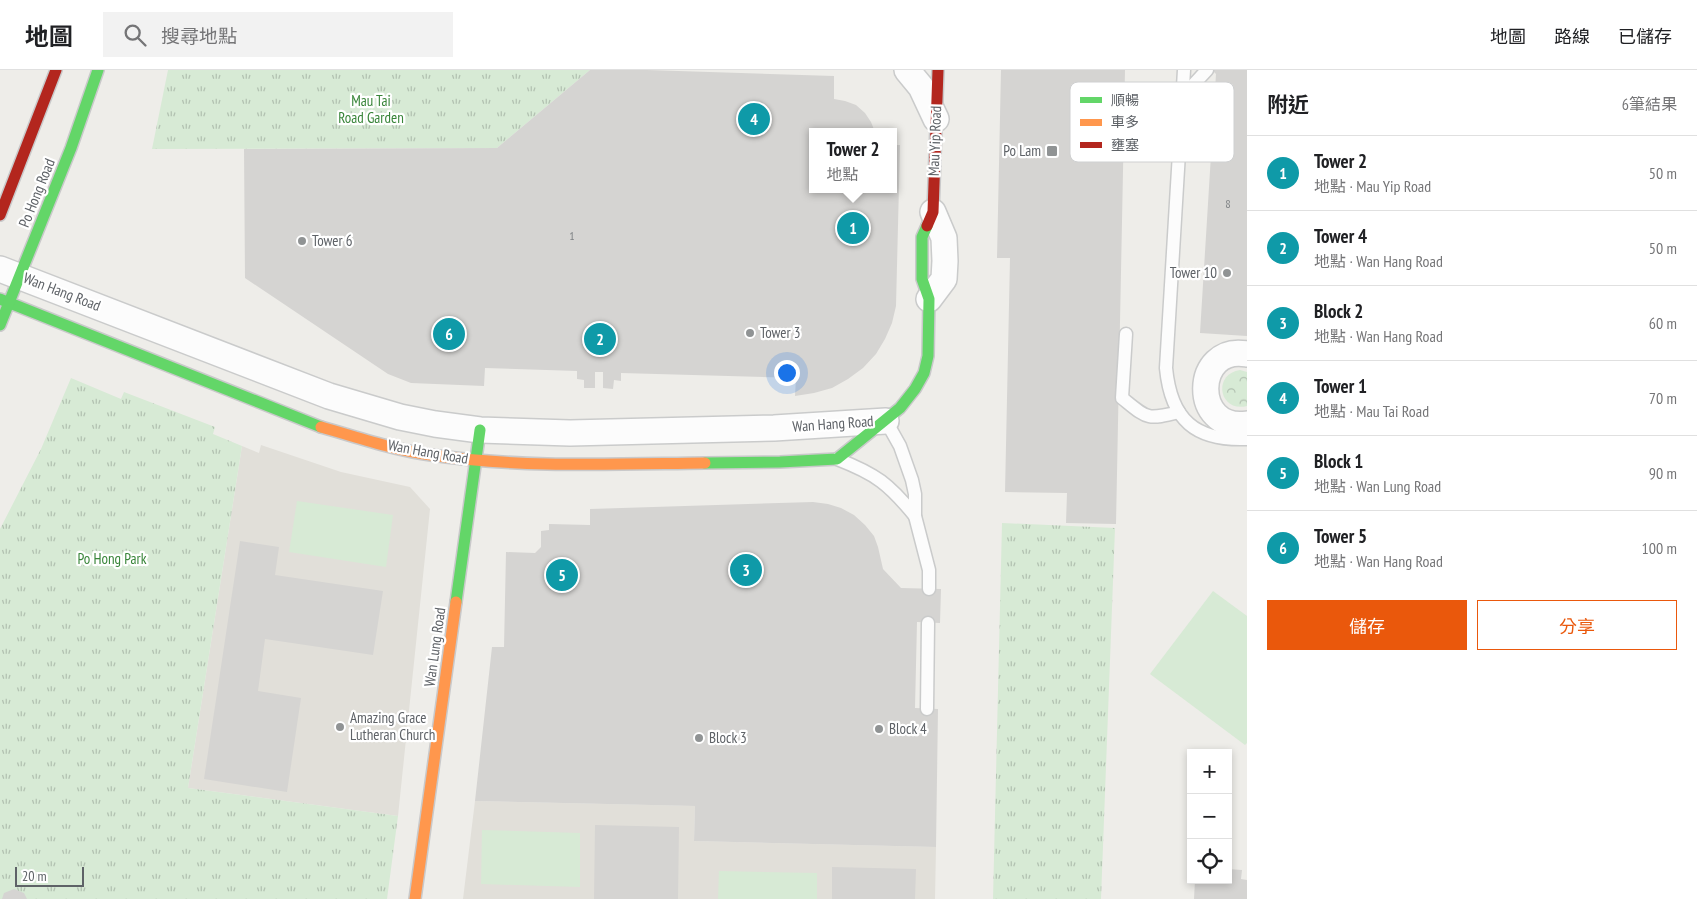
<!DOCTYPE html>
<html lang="zh-TW">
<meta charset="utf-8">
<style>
:root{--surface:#fff;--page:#f2f2f2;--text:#202124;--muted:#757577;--line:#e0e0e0;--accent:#ea580c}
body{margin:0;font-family:"PT Sans Narrow","Noto Sans TC",sans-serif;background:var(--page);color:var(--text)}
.controls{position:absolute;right:15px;bottom:15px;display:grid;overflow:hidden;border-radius:0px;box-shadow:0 2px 8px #0003}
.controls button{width:45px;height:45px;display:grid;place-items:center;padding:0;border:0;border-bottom:1px solid var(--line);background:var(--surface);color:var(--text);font:25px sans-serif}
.scale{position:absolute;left:15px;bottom:12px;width:69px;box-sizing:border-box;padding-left:5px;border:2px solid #5e6267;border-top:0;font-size:14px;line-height:18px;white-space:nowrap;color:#5e6267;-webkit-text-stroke:4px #fff;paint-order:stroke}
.you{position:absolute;left:786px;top:302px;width:18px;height:18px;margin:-12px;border:4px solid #fff;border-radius:50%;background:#1a73e8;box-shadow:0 0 0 8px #1a73e833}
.badge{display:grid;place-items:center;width:32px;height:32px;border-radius:50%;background:var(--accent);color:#fff;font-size:16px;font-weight:700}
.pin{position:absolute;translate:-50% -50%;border:2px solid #fff;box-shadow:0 1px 5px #0006}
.popup{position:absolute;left:809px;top:58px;width:88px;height:65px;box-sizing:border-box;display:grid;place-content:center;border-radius:0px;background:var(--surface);filter:drop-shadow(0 1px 4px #0005);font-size:16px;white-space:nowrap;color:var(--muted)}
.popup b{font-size:19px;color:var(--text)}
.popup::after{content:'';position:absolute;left:50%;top:100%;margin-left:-10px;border:10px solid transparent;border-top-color:var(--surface)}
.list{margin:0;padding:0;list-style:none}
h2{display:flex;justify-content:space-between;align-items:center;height:65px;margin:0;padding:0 20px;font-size:21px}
h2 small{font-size:16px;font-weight:400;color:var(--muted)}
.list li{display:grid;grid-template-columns:32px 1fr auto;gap:15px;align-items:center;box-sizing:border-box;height:75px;padding:0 20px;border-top:1px solid var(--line)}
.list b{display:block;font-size:19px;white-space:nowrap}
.list p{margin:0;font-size:16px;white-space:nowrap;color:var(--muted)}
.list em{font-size:16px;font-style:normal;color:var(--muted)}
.actions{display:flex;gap:10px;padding:15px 20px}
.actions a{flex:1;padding:11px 0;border:1px solid var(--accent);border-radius:0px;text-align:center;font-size:18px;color:var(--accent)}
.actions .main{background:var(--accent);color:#fff}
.icon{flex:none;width:28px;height:28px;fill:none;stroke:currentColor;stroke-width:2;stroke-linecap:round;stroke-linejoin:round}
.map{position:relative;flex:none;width:1247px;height:829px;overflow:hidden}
header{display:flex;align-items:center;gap:30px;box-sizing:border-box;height:70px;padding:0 25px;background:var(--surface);border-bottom:1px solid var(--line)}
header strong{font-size:24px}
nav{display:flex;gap:28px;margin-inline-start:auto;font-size:18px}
.search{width:350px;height:45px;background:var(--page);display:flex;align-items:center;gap:12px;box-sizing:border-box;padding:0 18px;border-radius:0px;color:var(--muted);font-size:19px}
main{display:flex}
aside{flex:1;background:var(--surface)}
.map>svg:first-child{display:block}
.education{fill:#e1dfd9}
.forest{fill:url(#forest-crowns)}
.park{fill:url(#park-tufts)}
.garden{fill:#d7ead5}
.building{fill:#d5d4d2}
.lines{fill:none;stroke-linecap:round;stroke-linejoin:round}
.lane-casing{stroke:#cacbcb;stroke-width:15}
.street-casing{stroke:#cacbcb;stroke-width:28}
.fast-casing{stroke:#c9c9ca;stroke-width:14}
.slow-casing{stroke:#c9c9ca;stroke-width:14}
.jam-casing{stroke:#c9c9ca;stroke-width:14}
.lane{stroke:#fcfcfc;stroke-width:12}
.street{stroke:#fcfcfc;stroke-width:25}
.fast{stroke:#63d668;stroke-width:11}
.slow{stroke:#ff974d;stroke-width:11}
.jam{stroke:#b3261e;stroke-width:11}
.poi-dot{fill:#909394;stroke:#fff;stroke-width:2}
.labels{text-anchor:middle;stroke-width:4.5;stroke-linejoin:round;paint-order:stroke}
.number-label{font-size:12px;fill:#7d8083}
.park-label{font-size:15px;fill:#388539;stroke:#fff}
.street-label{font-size:15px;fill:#5e6267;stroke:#fff}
.poi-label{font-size:15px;fill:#5e6267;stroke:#fff;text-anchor:start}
.key{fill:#fff;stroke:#cfd0d1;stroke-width:1}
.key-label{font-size:14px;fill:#5e6267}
</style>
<header>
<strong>地圖</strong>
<div class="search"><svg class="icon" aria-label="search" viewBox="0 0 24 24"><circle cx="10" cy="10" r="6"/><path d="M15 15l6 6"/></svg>搜尋地點</div>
<nav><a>地圖</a><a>路線</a><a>已儲存</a></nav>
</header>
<main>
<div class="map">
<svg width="1247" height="829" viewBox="0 0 1247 829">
<defs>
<pattern id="forest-crowns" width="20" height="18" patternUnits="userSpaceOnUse" patternTransform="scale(1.25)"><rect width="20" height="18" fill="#d7ead5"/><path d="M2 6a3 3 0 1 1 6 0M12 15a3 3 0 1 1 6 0" fill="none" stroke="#b2c1b1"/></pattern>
<pattern id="park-tufts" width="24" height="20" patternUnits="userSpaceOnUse" patternTransform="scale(1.25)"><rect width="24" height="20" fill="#d7ead5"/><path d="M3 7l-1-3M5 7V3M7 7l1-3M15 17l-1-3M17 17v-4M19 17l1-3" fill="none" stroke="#b2c1b1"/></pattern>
</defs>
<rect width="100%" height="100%" fill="#eeede9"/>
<g class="education">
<path d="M261 375 341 402 410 417 430 439 398 746 188 718 242 376 259 383Z"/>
<path d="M475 731 695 736 694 771 936 777 935 829H463Z"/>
</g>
<path class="forest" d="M1240 300 1247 302V336C1219 343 1212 304 1240 300Z"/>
<g class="park">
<path d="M168 0H590L497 78 152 79Z"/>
<path d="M71 308 121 329 124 322 215 357 213 364 242 376 188 718 398 746 387 829H0V459L41 379Z"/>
<path d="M1002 453 1115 458 1101 829H993Z"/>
</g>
<g class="garden">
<path d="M297 431 393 445 386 497 289 482Z"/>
<path d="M1213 521 1247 546V673L1245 675 1150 604Z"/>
<path d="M482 760 580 763V817L481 814Z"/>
<path d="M719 801 817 803V829H718Z"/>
</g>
<g class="building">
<path d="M590 0H647L834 6V29L845 31 856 35 865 43 871 52 875 62H813V119H893V75H900L896 236 892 253 885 269 876 284 863 298 848 309 832 318 814 323 795 326 796 308 621 303V311L614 310 613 319 603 318V302H595V318H584V310L577 309V301L485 298 484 316 411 313 388 304 245 208 244 79 497 78Z"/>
<path d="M1001 0H1125L1116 454 1066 453 1067 423 1005 422 1010 188H997Z"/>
<path d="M1212 0H1247V266L1200 263 1216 4Z"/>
<path d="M813 432 828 434 841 438 854 445 865 455 874 466 878 477 883 499 901 518 941 519 940 553 917 552 915 638 938 639 936 777 694 771 695 736 475 731 492 577H504L506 482 535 483 541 477V461L549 460V454L590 455V439Z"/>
<path d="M240 471 279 477 275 505 383 521 373 585 265 569 258 621 301 628 287 722 204 709Z"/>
<path d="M595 755 679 757 678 829H594Z"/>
<path d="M832 797 916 799 915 829H832Z"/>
<path d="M1228 799 1242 800 1241 809 1247 810V829H1194L1195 810 1226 811 1228 810Z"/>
<path d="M14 819 24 823 27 829H2L4 823Z"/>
</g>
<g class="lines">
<defs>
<g id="lane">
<path d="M1184 0 1166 298C1171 350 1195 371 1247 369"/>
<path d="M1182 27 1207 0"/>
<path d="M1126 264 1122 328C1148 349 1146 350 1179 342"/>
<path d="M886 351 900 376 912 410 915 424V446L929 500V519"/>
<path d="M837 389C876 404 889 414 915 446"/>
<path d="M927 639 928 553"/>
</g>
<g id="street">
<path d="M907 0 921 17 936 49"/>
<path d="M0 199 329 326 400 347 435 354 480 360 570 363 774 358 886 351"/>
<path d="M929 229 944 209 945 191 944 168 933 142"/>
<path d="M1247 284C1193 274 1191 362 1247 354"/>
</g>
<g id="fast">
<path d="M0 229 321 357"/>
<path d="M0 255 71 78 98 0"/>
<path d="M705 393 780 392 837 389 900 338 915 319 924 303 928 286 929 229 922 209V167L927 156"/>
<path d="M456 532 480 360"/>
</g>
<g id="slow">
<path d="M321 357C357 367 394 380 431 385 521 398 614 394 705 393"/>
<path d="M415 829 456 532"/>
</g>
<g id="jam">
<path d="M0 145 56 0"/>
<path d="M927 156 933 142 938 0"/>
</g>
</defs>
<use href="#lane" class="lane-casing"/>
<use href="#street" class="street-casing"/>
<use href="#fast" class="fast-casing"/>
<use href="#slow" class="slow-casing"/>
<use href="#jam" class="jam-casing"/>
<use href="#lane" class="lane"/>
<use href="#street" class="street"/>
<use href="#fast" class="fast"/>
<use href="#slow" class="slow"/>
<use href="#jam" class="jam"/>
</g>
<g class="poi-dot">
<rect x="1046" y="75" width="12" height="12" rx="2.5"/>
<circle cx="302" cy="171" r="5"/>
<circle cx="1227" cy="203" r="5"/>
<circle cx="750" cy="263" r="5"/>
<circle cx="340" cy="657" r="5"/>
<circle cx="879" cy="659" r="5"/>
<circle cx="699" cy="668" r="5"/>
</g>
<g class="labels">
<g class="number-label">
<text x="1228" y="138">8</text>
<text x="572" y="170">1</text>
</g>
<g class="park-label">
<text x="371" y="36">Mau Tai<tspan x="371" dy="17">Road Garden</tspan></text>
<text x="112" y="494">Po Hong Park</text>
</g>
<g class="street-label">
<text transform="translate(935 71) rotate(-88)" y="5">Mau Yip Road</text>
<text transform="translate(37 123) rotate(-68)" y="5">Po Hong Road</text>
<text transform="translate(62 222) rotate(21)" y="5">Wan Hang Road</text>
<text transform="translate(833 354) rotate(-4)" y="5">Wan Hang Road</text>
<text transform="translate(428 382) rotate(10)" y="5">Wan Hang Road</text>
<text transform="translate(435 577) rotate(-82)" y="5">Wan Lung Road</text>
</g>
<g class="poi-label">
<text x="1041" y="86" text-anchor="end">Po Lam</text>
<text x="312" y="176">Tower 6</text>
<text x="1217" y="208" text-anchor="end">Tower 10</text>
<text x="760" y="268">Tower 3</text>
<text x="350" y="653">Amazing Grace<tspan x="350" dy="17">Lutheran Church</tspan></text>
<text x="889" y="664">Block 4</text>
<text x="709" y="673">Block 3</text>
</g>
</g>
<rect x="1070" y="12" width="164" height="80" rx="8" class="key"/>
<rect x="1080" y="27" width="22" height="6" fill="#63d668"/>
<rect x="1080" y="49" width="22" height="7" fill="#ff974d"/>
<rect x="1080" y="72" width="22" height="6" fill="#b3261e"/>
<g class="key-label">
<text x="1111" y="35">順暢</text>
<text x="1111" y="57">車多</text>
<text x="1111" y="80">壅塞</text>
</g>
</svg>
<div class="controls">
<button>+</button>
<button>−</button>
<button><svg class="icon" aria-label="locate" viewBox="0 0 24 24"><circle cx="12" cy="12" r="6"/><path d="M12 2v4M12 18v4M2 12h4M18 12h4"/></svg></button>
</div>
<div class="scale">20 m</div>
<div class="you"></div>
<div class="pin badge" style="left:853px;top:158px;background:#0f9aa8">1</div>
<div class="popup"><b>Tower 2</b>地點</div>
<div class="pin badge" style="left:600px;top:269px;background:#0f9aa8">2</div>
<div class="pin badge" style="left:746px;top:500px;background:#0f9aa8">3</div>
<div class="pin badge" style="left:754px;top:49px;background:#0f9aa8">4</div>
<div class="pin badge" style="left:562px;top:505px;background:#0f9aa8">5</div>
<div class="pin badge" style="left:449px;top:264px;background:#0f9aa8">6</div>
</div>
<aside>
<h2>附近<small>6筆結果</small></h2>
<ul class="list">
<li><span class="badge" style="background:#0f9aa8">1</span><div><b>Tower 2</b><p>地點 · Mau Yip Road</p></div><em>50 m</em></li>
<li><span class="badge" style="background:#0f9aa8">2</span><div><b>Tower 4</b><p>地點 · Wan Hang Road</p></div><em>50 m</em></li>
<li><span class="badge" style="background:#0f9aa8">3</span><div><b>Block 2</b><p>地點 · Wan Hang Road</p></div><em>60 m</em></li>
<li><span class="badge" style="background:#0f9aa8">4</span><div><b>Tower 1</b><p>地點 · Mau Tai Road</p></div><em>70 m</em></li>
<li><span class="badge" style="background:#0f9aa8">5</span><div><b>Block 1</b><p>地點 · Wan Lung Road</p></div><em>90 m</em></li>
<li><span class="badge" style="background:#0f9aa8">6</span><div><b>Tower 5</b><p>地點 · Wan Hang Road</p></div><em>100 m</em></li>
</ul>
<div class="actions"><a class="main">儲存</a><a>分享</a></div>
</aside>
</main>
